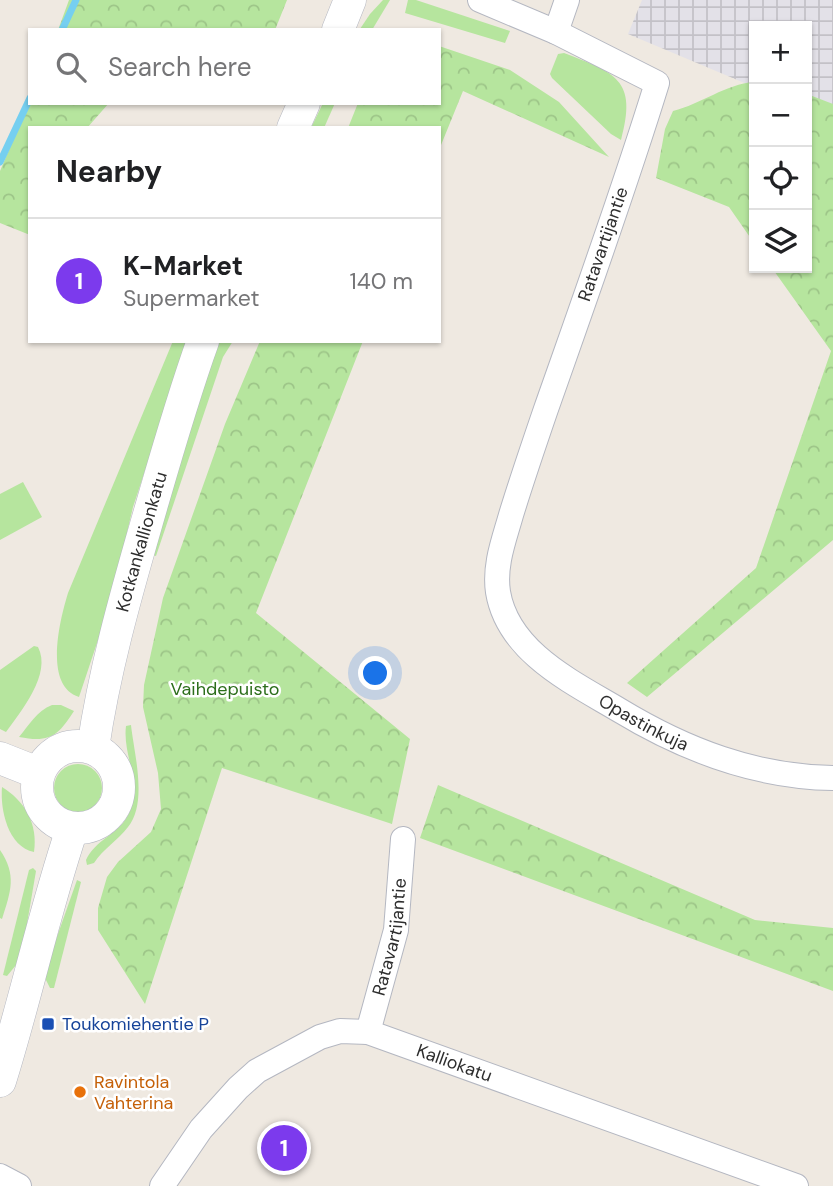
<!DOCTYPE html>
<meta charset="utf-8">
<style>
:root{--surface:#fff;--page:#f2f2f2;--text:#202124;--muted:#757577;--line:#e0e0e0;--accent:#7c3aed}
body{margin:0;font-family:"DM Sans",sans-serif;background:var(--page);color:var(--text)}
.controls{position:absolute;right:21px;top:21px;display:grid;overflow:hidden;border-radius:0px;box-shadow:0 2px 5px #0004}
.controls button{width:63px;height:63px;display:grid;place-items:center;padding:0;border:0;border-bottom:2px solid var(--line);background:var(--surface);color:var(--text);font:35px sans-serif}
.you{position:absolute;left:376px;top:674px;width:24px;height:24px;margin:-18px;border:5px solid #fff;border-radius:50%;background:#1a73e8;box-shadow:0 0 0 10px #1a73e833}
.badge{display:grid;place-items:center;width:46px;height:46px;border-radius:50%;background:var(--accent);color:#fff;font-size:23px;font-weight:700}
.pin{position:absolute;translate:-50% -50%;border:4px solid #fff;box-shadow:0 2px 7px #0006}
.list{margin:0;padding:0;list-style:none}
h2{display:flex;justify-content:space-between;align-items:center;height:91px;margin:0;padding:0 28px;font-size:30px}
h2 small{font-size:23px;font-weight:400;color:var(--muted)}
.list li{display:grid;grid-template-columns:46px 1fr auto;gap:21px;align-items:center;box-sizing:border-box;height:126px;padding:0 28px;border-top:2px solid var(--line)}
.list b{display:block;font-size:26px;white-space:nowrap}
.list p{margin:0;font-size:23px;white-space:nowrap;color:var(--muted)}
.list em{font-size:23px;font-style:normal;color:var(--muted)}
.icon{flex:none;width:38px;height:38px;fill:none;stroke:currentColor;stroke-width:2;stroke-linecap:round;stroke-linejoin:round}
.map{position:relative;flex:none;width:833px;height:1186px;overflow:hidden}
.search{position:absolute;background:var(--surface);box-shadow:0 2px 5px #0004;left:28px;top:28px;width:413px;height:77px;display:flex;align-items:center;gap:18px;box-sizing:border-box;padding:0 24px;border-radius:0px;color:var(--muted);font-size:26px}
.panel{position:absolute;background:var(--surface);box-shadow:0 2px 5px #0004;left:28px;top:126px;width:413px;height:217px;border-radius:0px}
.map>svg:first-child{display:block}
.industrial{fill:url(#industrial-grid)}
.grass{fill:#b6e59e}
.forest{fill:url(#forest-crowns)}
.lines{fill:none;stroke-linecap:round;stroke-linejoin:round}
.stream{stroke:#75cff0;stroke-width:7}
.minor-casing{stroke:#b4b7c1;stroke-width:26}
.tertiary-casing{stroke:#b4b7c1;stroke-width:33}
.minor{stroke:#fff;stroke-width:24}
.tertiary{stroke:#fff;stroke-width:32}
.transit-dot{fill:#1a4fb4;stroke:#fff;stroke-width:2.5}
.food-dot{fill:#e8710a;stroke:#fff;stroke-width:2.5}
.labels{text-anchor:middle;stroke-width:5;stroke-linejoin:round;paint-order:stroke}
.street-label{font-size:18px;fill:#2e2e2e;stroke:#fff}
.park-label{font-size:18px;fill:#2c6e1b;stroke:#fff}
.transit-label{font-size:18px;fill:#164399;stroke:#fff;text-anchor:start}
.food-label{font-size:18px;fill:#c56008;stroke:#fff;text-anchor:start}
</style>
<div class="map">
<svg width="833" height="1186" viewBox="0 0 833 1186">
<defs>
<pattern id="industrial-grid" width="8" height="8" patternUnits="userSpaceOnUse" patternTransform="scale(1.75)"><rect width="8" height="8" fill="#e3e1e8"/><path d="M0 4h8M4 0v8" fill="none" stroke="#c3c1c7"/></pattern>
<pattern id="forest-crowns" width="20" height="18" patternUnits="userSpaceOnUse" patternTransform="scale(1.75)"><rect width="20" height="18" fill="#b6e59e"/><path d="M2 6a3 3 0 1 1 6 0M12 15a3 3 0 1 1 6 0" fill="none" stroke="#9dc588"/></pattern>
</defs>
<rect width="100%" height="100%" fill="#efe9e1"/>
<path class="industrial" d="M642 0H833V120L807 109V26H754V87L628 34Z"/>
<g class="grass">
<path d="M383 0H390L372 30 360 29 370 14Z"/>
<path d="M408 0H416L510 31 505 43 405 13Z"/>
<path d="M564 53C615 73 638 79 621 140L611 134 552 78 550 74 558 54Z"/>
<path d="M323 103H335L324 128H311Z"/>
<path d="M173 341H188L133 507 111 601 79 697C43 686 60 619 68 593Z"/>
<path d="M218 341H233L223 357 156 556 153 555 178 462Z"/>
<path d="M23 482 42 517 0 540V494Z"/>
<path d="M34 646 38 647C52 674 21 711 6 732L0 729V670Z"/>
<path d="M52 705H61L74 711C58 736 50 743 19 737 29 725 37 711 52 705Z"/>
<path d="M131 725C134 753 148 803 128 827 118 840 103 849 94 863L87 865 86 860C95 840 117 835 127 817 145 788 122 756 126 726Z"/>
<circle cx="78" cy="788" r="24"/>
<path d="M2 787C25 801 38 824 34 852 8 847 0 810 2 787Z"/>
<path d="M0 850C17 875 11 891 2 919L0 918Z"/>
<path d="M33 868 36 871 21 959 7 976 3 975 29 870Z"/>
<path d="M77 880 81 882 54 988H50L45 978 47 965Z"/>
</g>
<g class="forest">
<path d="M69 0H287L275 30H58Z"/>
<path d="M439 46 510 70 559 102 609 157 463 91 439 150V128H348L358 103H439Z"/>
<path d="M754 82V243L729 207 656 178 665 129 673 111C701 104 726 84 754 82Z"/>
<path d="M807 94 833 104V540L647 697 627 683 756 568 831 351 772 268H807Z"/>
<path d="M30 100V103H109L87 128H30V235L0 223V171Z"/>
<path d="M260 341H363L256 613 410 739 392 824 222 768 145 1004 98 930V908L107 877 118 862 151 832 161 809 158 773 143 707 144 685 163 598 225 424Z"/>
<path d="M438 785 755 920 833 928V991L420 838Z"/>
</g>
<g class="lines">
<g class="stream">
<path d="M62 30 76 0"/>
<path d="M0 162 30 98"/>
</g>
<defs>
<g id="minor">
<path id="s1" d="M480 0 556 32 657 83C623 193 584 301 546 409 534 444 522 479 511 515 504 540 494 565 498 592 508 652 572 682 619 710 685 750 755 777 833 778"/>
<path d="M556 32 567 0"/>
<path id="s2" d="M368 1032 396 930 403 839"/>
<path d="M0 1176 19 1186"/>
<path id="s3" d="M162 1186 201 1129 238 1088 257 1071 320 1037 340 1031 368 1032 796 1186"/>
</g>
<g id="tertiary">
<path d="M338 30 350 0"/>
<path d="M293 128 304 103"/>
<circle cx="78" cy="787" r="41"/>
<path id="s4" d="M93 748C104 672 125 598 146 525 164 463 181 402 203 341"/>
<path d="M0 758 38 773"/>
<path d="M0 1081C26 998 44 912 72 829"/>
</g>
</defs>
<use href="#minor" class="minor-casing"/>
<use href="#tertiary" class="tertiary-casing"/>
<use href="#minor" class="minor"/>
<use href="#tertiary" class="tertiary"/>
</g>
<rect class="transit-dot" x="41" y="1017" width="14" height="14" rx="3.5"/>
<circle class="food-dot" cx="80" cy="1092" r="7"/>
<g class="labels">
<g class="street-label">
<text transform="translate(603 244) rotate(-71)" y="6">Ratavartijantie</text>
<text dy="6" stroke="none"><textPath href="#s4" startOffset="212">Kotkankallionkatu</textPath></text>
<text dy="6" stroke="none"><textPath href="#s1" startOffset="933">Opastinkuja</textPath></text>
<text dy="6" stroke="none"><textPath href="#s2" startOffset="98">Ratavartijantie</textPath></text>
<text dy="6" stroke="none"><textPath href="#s3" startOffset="362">Kalliokatu</textPath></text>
</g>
<g class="park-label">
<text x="225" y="695">Vaihdepuisto</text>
</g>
<g class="transit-label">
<text x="62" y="1030">Toukomiehentie P</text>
</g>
<g class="food-label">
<text x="94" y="1088">Ravintola<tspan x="94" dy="21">Vahterina</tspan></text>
</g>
</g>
</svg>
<div class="controls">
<button>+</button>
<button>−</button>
<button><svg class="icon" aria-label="locate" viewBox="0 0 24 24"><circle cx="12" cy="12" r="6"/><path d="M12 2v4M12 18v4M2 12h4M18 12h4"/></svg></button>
<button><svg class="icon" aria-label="layers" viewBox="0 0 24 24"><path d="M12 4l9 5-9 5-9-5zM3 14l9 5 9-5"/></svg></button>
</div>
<div class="you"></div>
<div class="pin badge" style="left:284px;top:1148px">1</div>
<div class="search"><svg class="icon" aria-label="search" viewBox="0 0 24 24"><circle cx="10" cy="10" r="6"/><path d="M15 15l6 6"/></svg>Search here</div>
<section class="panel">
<h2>Nearby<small></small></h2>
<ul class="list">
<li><span class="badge">1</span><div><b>K-Market</b><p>Supermarket</p></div><em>140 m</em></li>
</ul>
</section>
</div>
